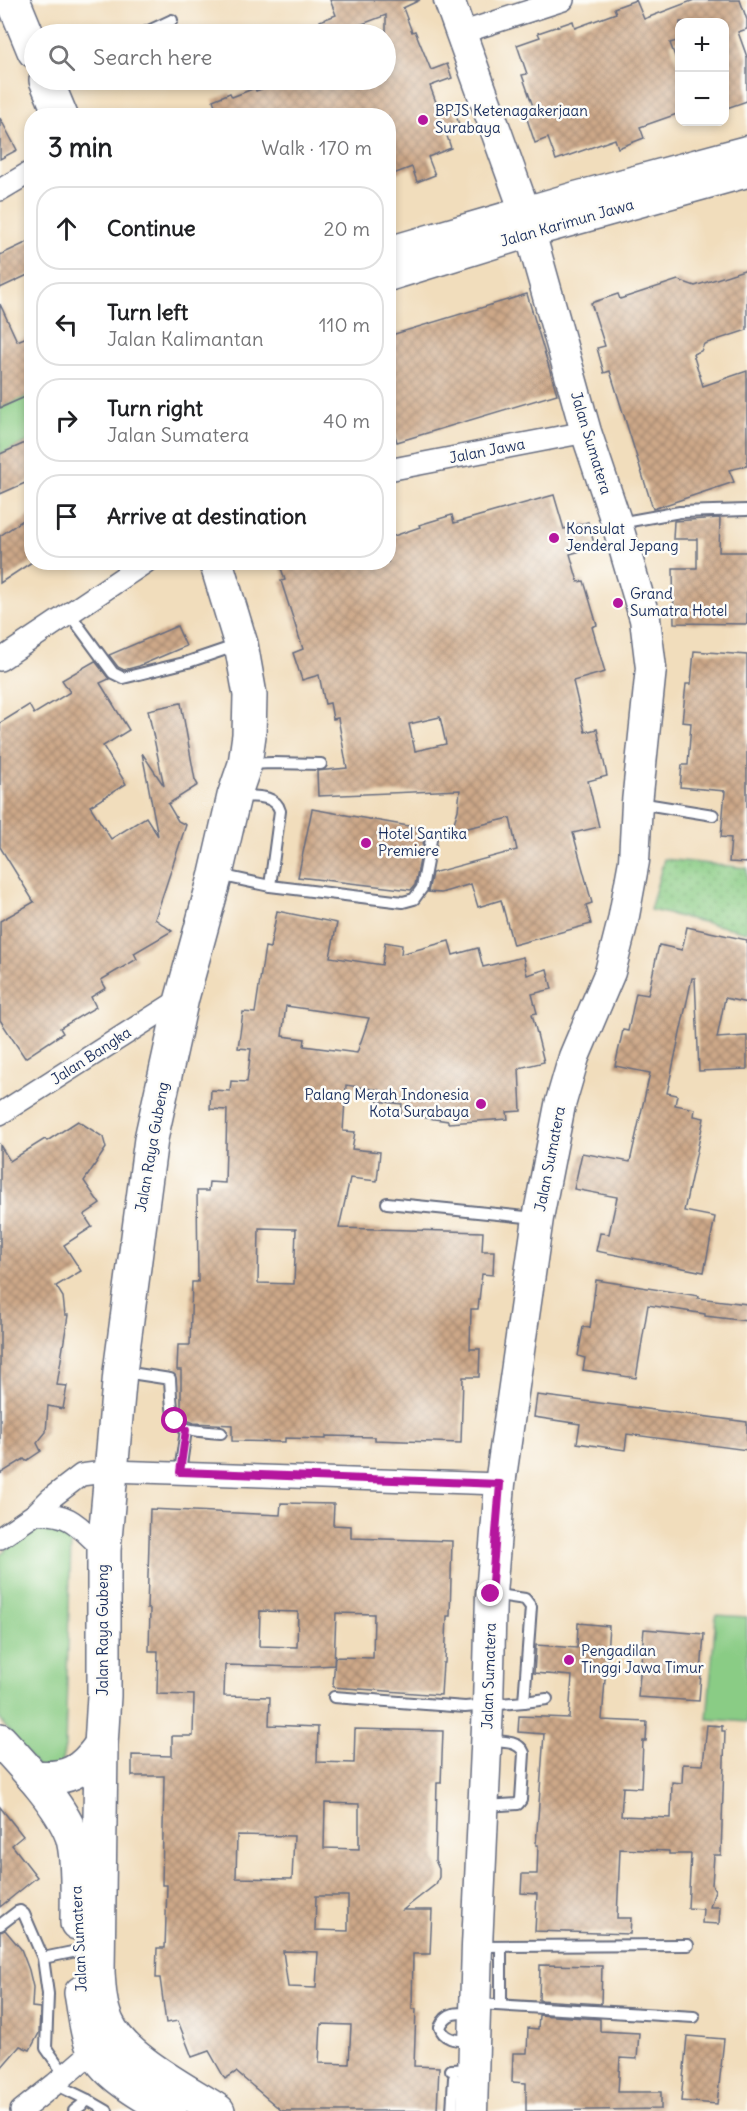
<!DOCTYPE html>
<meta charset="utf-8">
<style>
:root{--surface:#fff;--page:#f6f6f6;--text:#202124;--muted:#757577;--line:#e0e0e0}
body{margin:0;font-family:Delius,sans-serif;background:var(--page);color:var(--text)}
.controls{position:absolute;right:18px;top:18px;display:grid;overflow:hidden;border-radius:12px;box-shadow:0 3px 9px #0003}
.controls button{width:54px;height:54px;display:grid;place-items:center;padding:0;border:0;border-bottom:2px solid var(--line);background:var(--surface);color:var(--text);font:30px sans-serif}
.stop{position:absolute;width:18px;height:18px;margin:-14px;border:4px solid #b5179e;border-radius:50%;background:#fff}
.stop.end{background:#b5179e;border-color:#fff;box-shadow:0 2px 6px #0008}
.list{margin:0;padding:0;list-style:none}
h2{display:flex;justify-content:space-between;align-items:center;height:78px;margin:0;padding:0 24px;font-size:26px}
h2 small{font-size:20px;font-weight:400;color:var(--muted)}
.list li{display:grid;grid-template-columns:39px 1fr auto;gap:18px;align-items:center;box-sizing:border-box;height:84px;margin:0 12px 12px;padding:0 12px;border:2px solid var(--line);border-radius:24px}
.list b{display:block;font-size:22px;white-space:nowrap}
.list p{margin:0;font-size:20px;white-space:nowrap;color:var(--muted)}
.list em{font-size:20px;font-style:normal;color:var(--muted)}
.icon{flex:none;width:33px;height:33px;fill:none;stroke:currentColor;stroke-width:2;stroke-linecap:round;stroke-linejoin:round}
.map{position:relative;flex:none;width:747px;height:2111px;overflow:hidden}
.search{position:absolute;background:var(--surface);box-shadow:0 3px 9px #0003;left:24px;top:24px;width:372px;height:66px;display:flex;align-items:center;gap:15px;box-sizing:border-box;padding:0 21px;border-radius:33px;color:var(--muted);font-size:22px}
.panel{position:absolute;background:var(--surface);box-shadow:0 3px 9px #0003;left:24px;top:108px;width:372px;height:462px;border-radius:24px}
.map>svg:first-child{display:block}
.grass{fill:url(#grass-dots);stroke:#527e72;stroke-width:1.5}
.green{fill:#8acc85;stroke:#527e72;stroke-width:1.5}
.building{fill:url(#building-cross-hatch);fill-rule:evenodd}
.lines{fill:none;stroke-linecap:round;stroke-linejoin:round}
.lane-casing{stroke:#666c7f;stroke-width:14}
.street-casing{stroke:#666c7f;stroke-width:24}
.secondary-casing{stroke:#666c7f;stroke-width:33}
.highway-casing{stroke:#666c7f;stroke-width:36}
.lane{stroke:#fff;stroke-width:10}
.street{stroke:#fff;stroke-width:21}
.secondary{stroke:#fff;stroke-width:30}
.highway{stroke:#fff;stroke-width:33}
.route{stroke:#b5179e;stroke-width:8}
.poi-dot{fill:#b5179e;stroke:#fdfcf7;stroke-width:2}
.labels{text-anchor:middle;stroke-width:5;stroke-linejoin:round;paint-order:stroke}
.poi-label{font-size:15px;fill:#1b2f5e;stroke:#fdfcf7;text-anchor:start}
.street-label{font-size:15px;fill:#1b2f5e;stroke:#fdfcf7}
</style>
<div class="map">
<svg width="747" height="2111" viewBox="0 0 747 2111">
<defs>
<pattern id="grass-dots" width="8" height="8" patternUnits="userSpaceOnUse" patternTransform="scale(1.5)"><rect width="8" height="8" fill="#8acc85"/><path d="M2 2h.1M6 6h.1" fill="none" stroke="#70a670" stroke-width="1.8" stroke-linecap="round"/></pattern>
<pattern id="building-cross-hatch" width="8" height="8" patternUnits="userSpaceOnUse" patternTransform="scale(1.5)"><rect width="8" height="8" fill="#cda888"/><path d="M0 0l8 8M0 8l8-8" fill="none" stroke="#a68972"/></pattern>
</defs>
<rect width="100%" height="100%" fill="#fdfcf7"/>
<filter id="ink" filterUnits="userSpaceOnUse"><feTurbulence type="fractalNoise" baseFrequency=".0167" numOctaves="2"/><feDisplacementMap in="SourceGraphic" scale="12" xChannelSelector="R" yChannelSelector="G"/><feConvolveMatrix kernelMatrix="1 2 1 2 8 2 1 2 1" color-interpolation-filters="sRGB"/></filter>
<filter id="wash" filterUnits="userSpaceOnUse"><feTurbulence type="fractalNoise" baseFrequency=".008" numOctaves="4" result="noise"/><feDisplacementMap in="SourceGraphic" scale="24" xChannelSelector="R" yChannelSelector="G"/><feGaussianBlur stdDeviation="1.35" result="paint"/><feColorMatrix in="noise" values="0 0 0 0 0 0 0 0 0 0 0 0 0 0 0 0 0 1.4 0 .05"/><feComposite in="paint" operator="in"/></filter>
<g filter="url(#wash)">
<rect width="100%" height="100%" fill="#f1ddbc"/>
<path class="grass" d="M664 859 747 868V932L650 910Z"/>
<g class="green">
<path d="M31 394V440L0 454V408Z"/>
<path d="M48 1525 60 1528 71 1541 65 1747 61 1765 41 1772 0 1720V1554L33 1529Z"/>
<path d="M716 1615 747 1617V1722L707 1719Z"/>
</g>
<g id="blocks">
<g class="building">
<path d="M330 0H420L403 8 412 32 415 31 431 70 447 64 452 78 430 86 440 113 454 108 459 125 445 130 451 148 428 157 435 175 417 182 412 167 388 176V116H219L213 100 230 93 232 97 255 88 256 91 286 80H317L321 88 345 80H386V15L336 34H325L320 21 336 15Z"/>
<path d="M636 0 644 19 694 0H740L747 20V29L738 32 747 57V101L724 109V22H680V40L670 43 680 70V113L640 127 644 138 618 148 615 139 556 160 548 138 535 143 525 113 534 109 522 75 527 74 517 45 540 37 538 33 573 21 575 28 616 13 614 8Z"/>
<path d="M0 118 17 150 0 159Z"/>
<path d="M32 240V273L0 288V255Z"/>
<path d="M747 269V330L704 344 701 351 693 354 703 386 747 371V466L729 470 734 482 653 509 610 371 604 373 597 348 605 346 591 303 618 294 620 299 678 280 695 286Z"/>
<path d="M527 294 557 394 397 442 393 429 388 431V336Z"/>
<path d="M0 304 17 341 32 335V394L0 408Z"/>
<path d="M32 440V480L0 494V454Z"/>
<path d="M554 495 564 529 588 522 595 547 570 554 578 582 584 581 597 625 592 627 605 672 573 681 585 732 597 729 607 776 588 781 599 827 573 833 592 903 586 905 591 924 513 945 501 900 478 907 471 884 441 893 428 892 432 873 517 850 510 818 451 832 458 810 460 790 318 796 317 771 347 768 338 718 333 719 330 703 325 704 319 675 302 680 293 653 303 649 281 581 285 580 279 562H388V538L420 527 419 525 452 515 454 523ZM440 717 446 744 415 751 409 724Z"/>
<path d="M32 514V562L0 583V536Z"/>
<path d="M720 518 719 552H747V624L674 623 673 568H697V539H673L674 521Z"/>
<path d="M177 626 186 646 139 666 124 670 118 667 109 655Z"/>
<path d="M694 651 747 655V863L729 862 731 838 721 837 725 791 680 787 682 765H688L691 723 682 722 686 684H691Z"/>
<path d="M95 661 109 679 100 683 129 730 103 746 126 784 90 806 111 839 146 817 158 836 142 753 164 786 148 710 181 703 195 780 198 785 168 804 178 821 186 825 155 919 172 931 134 953 137 959 101 980 106 988 91 997 96 1007 60 1028 63 1033 25 1058 0 1020V921L34 902 0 847V723L29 705 34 714 70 692 62 680Z"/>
<path d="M312 809 431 830 424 839 415 885 411 890 298 877Z"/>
<path d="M277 911 337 923 330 957 382 965 385 942 402 945 401 954 449 941 453 955 478 948 483 967 523 957 527 975 547 969 552 989 532 994 537 1013 532 1014 544 1062 519 1068 521 1111 507 1112 508 1119 448 1123V1121L401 1114 402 1104 377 1101 379 1090 346 1085 343 1131 355 1132 352 1149 380 1152 377 1181 350 1178 339 1228 483 1232 482 1251H494L493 1275 482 1274 478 1309H471L470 1349H480L479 1377H463L461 1443 375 1440V1437L326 1436V1439L285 1438V1442L232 1441V1425L194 1423 187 1420 181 1414V1370H177L178 1345H190L192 1282H198L197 1191H208L209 1182 225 1183 227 1110 210 1109 211 1090 230 1091 231 1081 247 1082 251 1049 238 1048 243 1012 255 1013 265 947 270 948ZM286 1006 369 1018 357 1053 304 1046 305 1039 282 1036ZM259 1228 296 1229 294 1284 258 1283Z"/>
<path d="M687 927 747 940V1003L725 998 717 1038 747 1036V1069L699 1071 695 978H692L667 1093 677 1095 675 1105 695 1109 694 1116 704 1118 684 1211 715 1217 704 1272 596 1251 600 1233 609 1234 617 1197 574 1189 582 1153 630 1162 650 1073 615 1066 623 1030 628 1031 636 993 648 995 659 945 682 950Z"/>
<path d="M78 1121 103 1137 106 1148 84 1181 100 1204 84 1215 92 1227 64 1245 81 1271 56 1286 63 1297 65 1315H68L57 1385 67 1386 63 1409 48 1406 46 1432 37 1443 41 1451 26 1461 24 1459 0 1474V1145L10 1161 45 1139 47 1141Z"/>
<path d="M596 1280 699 1296 698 1298 747 1304V1321L705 1316V1314L648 1305 636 1378 583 1370 585 1358 578 1356 583 1327 590 1328Z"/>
<path d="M537 1395 747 1422V1450L627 1434 625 1450 577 1443 580 1424 534 1417Z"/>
<path d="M281 1503 334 1504 333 1525 351 1526V1538L452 1541 450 1616H447L445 1663H443L441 1695 333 1687 335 1657 373 1658 374 1614 336 1613 334 1665 300 1667 225 1665 224 1696 270 1697 269 1725 318 1727 317 1762 354 1763 355 1729 443 1731 441 1783H437L435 1860 439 1869V1877L436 1884 403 1910H432L430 1954H413L412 2009H416L414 2066 439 2067 437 2111H282L236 2072 225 2079 209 2051 192 2057 178 2021 166 2023 160 1978H156L157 1948H165L167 1885H162L164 1776H132V1755L172 1756V1736H193L194 1695 157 1694 158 1651H149L150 1609H147L150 1509 280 1515ZM260 1611 298 1612 297 1647 259 1646ZM325 1803 359 1804V1849L324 1848ZM237 1835 294 1836 292 1879 236 1878ZM316 1896H348V1931L315 1930ZM283 1951 318 1952 316 1988 288 1987ZM321 2024 351 2025 349 2064 319 2063Z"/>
<path d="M578 1623 609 1626 602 1720 647 1722 646 1741H643L641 1788 623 1787 621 1816 671 1818 672 1782 682 1783 683 1764 703 1765 707 1725 722 1726V1731H725L721 1855H714L712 1885 715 1890 710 1907H720L719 1924 702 1923 703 1909 688 1908 691 1854H669V1851L620 1849 617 1918H631L630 1934 535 1931 537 1894 521 1893 522 1874H537L538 1845H536L544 1734 518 1732 519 1716 569 1718 572 1676 534 1673 536 1645 577 1648Z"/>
<path d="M644 1629 704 1634 699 1701 638 1697Z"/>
<path d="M0 1807 23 1836 12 1845 37 1877 0 1907Z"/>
<path d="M5 1930 21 1949 29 1970 33 1987 32 2007 40 2008 39 2033 30 2050 20 2046 0 2069V1932Z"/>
<path d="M540 1965 602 1966 601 2004 539 2000Z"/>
<path d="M539 2015 600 2019V2031L639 2033 637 2059 620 2058 618 2092H661V2109L526 2111V2083L512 2082 513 2053H527L528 2028 538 2029Z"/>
<path d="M687 2036 724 2039 717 2104 681 2101Z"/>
</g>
</g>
</g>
<g filter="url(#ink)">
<use href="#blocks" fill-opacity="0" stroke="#666c7f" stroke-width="1.5"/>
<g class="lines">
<defs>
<g id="lane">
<path d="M142 34 172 20"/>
<path d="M619 523 680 512 747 510"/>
<path d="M69 613 113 673 123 678 188 662 238 645"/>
<path d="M249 764 272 763 321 764"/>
<path d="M639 803 713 815"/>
<path d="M219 875 270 886 280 811C276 794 254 797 239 796"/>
<path d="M270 886 403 902 414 899 422 888 431 840"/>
<path d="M387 1203 536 1218"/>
<path d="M124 1372 170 1379C173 1429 170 1429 221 1433"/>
<path d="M180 1472 186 1430"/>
<path d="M334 1697 465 1707 524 1702 531 1607 525 1599 492 1594"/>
<path d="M524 1702 547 1699"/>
<path d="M486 1806 518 1804 521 1800 524 1753C519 1740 500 1742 488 1741"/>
<path d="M0 1925 17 1912 20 1911 24 1914 43 1958 48 1994 46 2048 65 2075"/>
<path d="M480 1946 688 1945"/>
<path d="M43 1958 77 1951"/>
<path d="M478 2004 694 2017"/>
<path d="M501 2005V1947"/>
<path d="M471 2041C459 2040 444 2041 440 2027 447 2011 458 2012 473 2015"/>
<path d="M451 2070 473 2069"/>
<path d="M55 2084 88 2100"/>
<path d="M74 2111 88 2100 107 2111"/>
<path d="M452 2111 454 2078"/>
</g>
<g id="street">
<path d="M461 33 563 0"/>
<path d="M0 190 32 171"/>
<path d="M388 470 586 432"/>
<path d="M0 660 146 562"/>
<path d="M0 1114 182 998"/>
<path d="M35 1514C72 1512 79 1527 104 1550"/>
<path d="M0 1538 35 1514 51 1498 81 1475 111 1471 500 1484"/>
<path d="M21 2111 55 2084 94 2050"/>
</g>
<g id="secondary">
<path d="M449 0 525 212"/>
<path d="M388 252 576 197 747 151"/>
<path d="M388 276 530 232 747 172"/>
<path d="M472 2111 477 1946 488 1705 491 1594 500 1484 538 1218 560 1105 574 1057 610 972 623 921 634 861 637 803 651 668 645 619 617 524 586 432 530 232"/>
</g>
<g id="highway">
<path d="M13 0 34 51"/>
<path d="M46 80 61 116"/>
<path d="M216 562 241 644 250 695 249 735 245 764 234 796 216 874 182 998 151 1139 120 1372 104 1550V1696L101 1745 98 1972C99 1989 100 2007 107 2022 122 2058 186 2090 218 2111"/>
<path d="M0 1740C23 1765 60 1804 72 1836 79 1857 77 1900 77 1923"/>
<path d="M33 1777C67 1780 81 1773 101 1745"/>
<path d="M81 1993C84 2008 85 2025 90 2040 101 2074 141 2093 170 2111"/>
</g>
</defs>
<use href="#lane" class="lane-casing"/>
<use href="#street" class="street-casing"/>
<use href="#secondary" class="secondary-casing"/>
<use href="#highway" class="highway-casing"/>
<use href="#lane" class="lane"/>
<use href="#street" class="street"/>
<use href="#secondary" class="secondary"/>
<use href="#highway" class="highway"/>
</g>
</g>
<g class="lines" filter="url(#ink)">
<path class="route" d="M175 1421 186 1430 180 1472 500 1484 491 1594"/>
</g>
<g class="poi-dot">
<circle cx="423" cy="120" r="6"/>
<circle cx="554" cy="538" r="6"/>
<circle cx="618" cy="603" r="6"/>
<circle cx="366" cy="843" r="6"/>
<circle cx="481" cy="1104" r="6"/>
<circle cx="569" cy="1660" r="6"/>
</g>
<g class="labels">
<g class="poi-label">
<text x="435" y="116">BPJS Ketenagakerjaan<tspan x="435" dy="17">Surabaya</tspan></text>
<text x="566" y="534">Konsulat<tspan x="566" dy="17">Jenderal Jepang</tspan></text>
<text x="630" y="599">Grand<tspan x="630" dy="17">Sumatra Hotel</tspan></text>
<text x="378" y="839">Hotel Santika<tspan x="378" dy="17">Premiere</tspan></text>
<text x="469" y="1100" text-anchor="end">Palang Merah Indonesia<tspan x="469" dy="17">Kota Surabaya</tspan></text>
<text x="581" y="1656">Pengadilan<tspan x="581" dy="17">Tinggi Jawa Timur</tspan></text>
</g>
<g class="street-label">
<text transform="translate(567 223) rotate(-16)" y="5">Jalan Karimun Jawa</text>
<text transform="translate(591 443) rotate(73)" y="5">Jalan Sumatera</text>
<text transform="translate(487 451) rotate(-11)" y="5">Jalan Jawa</text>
<text transform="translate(91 1056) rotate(-33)" y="5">Jalan Bangka</text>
<text transform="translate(152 1147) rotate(-80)" y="5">Jalan Raya Gubeng</text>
<text transform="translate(550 1159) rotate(-79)" y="5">Jalan Sumatera</text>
<text transform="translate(103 1630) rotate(-90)" y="5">Jalan Raya Gubeng</text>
<text transform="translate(489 1676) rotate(-88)" y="5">Jalan Sumatera</text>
<text transform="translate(79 1939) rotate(-93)" y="5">Jalan Sumatera</text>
</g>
</g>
</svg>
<div class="controls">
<button>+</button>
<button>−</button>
</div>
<div class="stop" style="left:175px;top:1421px"></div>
<div class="stop end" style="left:491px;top:1594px"></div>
<div class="search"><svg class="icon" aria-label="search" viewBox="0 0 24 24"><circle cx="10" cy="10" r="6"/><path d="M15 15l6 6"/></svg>Search here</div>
<section class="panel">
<h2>3 min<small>Walk · 170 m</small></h2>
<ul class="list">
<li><svg class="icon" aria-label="ahead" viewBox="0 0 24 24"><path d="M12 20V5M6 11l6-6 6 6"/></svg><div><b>Continue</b></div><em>20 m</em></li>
<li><svg class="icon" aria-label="left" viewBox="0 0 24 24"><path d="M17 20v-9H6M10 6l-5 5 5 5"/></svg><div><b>Turn left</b><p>Jalan Kalimantan</p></div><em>110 m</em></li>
<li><svg class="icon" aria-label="right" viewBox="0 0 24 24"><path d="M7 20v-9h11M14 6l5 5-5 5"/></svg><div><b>Turn right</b><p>Jalan Sumatera</p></div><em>40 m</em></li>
<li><svg class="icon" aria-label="arrive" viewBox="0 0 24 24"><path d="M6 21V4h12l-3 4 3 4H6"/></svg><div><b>Arrive at destination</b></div></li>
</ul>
</section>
</div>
